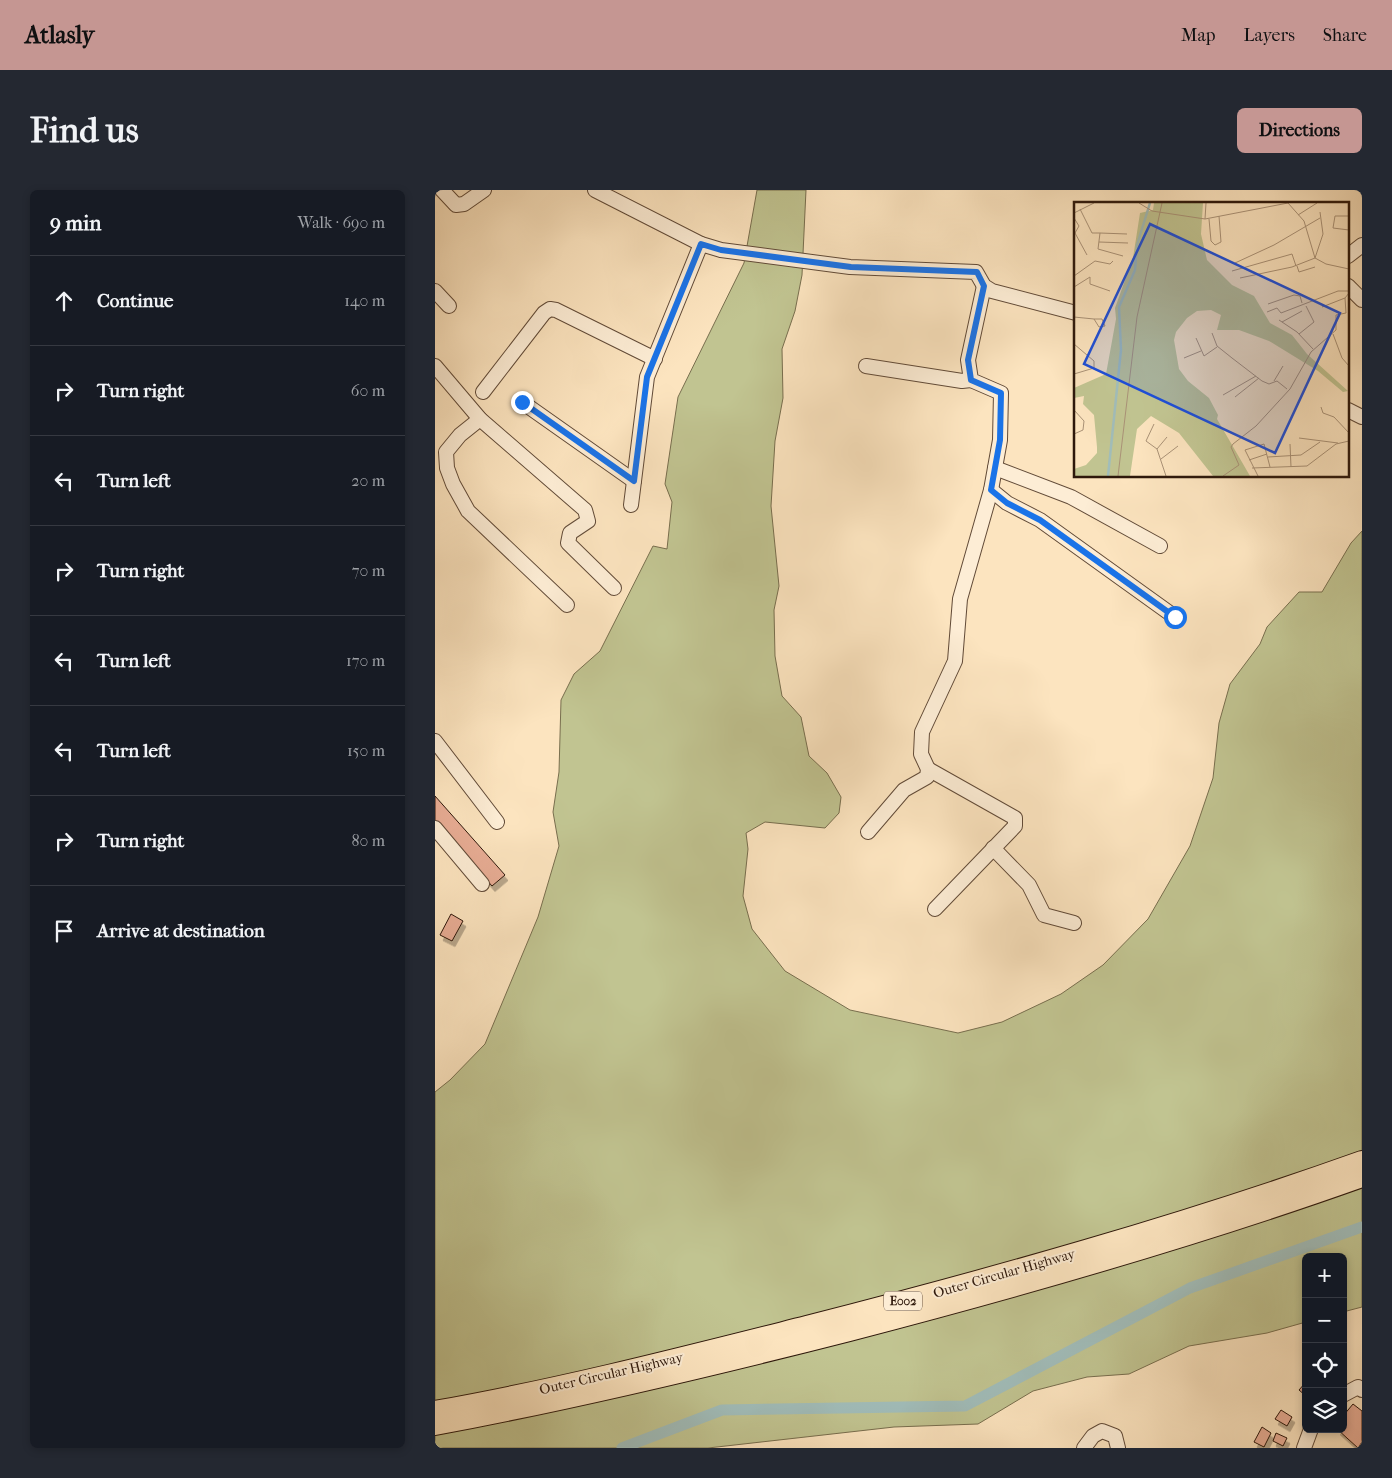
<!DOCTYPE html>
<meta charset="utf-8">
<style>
:root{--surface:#171b24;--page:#242831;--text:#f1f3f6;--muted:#9ea1a6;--line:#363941;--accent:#c59692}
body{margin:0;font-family:"IM FELL French Canon",serif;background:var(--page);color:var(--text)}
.controls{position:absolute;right:15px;bottom:15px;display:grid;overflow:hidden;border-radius:8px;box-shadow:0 2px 8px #0003}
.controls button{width:45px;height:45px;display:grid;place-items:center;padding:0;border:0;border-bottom:1px solid var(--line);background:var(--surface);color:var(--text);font:25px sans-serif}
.stop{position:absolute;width:15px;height:15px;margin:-11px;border:4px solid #1a73e8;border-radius:50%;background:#fff}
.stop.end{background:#1a73e8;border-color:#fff;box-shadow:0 1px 5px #0008}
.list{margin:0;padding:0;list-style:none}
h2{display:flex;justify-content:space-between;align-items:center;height:65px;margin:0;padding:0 20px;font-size:21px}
h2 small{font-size:16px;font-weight:400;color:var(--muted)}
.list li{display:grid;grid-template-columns:32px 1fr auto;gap:15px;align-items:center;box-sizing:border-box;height:90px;padding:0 20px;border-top:1px solid var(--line)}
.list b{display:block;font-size:19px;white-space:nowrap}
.list em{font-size:16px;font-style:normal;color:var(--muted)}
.icon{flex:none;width:28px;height:28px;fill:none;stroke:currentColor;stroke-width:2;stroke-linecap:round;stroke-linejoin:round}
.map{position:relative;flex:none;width:927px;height:1258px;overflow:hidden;border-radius:8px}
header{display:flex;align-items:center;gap:30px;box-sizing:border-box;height:70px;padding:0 25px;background:var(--accent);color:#111}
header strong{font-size:24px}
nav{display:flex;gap:28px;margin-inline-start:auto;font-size:18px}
.intro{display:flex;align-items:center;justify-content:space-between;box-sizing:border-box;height:120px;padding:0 30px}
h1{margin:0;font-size:35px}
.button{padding:12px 22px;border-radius:8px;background:var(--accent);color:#111;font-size:18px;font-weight:700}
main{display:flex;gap:30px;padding:0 30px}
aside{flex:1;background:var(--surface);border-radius:8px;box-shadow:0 2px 8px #0003}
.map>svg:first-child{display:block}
.green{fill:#c1c491;stroke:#786e4e}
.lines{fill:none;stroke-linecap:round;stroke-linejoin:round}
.canal{stroke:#a1bdba;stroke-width:11}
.building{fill:#e8ad95;stroke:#2e180b;filter:url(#shadow)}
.minor-casing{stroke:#624b38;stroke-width:16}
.highway-casing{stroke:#2e180b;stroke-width:22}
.minor{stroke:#fdedd5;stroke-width:14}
.highway{stroke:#fce4bf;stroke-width:20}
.route{stroke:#1a73e8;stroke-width:6}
.labels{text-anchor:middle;stroke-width:4;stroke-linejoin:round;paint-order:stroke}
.shield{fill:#fdedd5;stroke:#6c5848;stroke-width:1}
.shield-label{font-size:12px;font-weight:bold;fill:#2e180b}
.street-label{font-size:14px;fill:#2e180b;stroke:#fdedd5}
.inset-river{fill:none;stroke:#a1bdba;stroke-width:2.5}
.inset-road{fill:none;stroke:#aa9277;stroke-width:1}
.view{fill:#1d4ed8;fill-opacity:0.15;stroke:#1d4ed8;stroke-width:2.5}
.inset-edge{fill:none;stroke:#2e180b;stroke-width:2.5}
</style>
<header>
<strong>Atlasly</strong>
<nav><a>Map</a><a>Layers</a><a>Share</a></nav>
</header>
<div class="intro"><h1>Find us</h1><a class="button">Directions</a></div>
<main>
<aside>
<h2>9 min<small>Walk · 690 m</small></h2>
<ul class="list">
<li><svg class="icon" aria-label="ahead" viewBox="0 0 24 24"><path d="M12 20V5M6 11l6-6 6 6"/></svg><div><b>Continue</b></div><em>140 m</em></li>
<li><svg class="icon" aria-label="right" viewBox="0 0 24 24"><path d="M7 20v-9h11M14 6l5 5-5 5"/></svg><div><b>Turn right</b></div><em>60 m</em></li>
<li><svg class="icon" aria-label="left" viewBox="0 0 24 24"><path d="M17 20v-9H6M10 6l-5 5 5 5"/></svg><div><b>Turn left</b></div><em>20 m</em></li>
<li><svg class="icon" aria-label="right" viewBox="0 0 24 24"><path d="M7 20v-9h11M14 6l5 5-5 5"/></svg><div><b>Turn right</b></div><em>70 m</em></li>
<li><svg class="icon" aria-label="left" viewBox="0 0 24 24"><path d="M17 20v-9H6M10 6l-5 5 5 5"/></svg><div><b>Turn left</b></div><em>170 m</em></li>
<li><svg class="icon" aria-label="left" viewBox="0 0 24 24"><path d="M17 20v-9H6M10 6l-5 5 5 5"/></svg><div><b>Turn left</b></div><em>150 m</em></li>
<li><svg class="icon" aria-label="right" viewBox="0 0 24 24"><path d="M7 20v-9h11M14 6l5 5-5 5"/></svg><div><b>Turn right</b></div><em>80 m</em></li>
<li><svg class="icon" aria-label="arrive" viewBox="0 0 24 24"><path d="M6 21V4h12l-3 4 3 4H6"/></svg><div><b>Arrive at destination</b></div></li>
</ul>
</aside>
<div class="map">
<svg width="927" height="1258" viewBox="0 0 927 1258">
<defs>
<filter id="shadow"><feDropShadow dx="3" dy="5.5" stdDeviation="0" flood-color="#0004"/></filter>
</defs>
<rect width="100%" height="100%" fill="#fce4bf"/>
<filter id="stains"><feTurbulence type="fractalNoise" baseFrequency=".004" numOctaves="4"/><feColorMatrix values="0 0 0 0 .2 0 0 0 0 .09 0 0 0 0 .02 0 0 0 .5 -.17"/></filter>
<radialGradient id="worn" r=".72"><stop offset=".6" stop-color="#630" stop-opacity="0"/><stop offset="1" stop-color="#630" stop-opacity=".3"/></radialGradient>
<path class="green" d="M322 0H371L367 85 360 121 347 159 348 208 340 251 336 316 344 396 339 420 340 466 347 506 366 527 374 566 392 583 406 607 404 623 390 638 330 632 311 643 313 659 308 706 317 739 350 781 415 820 523 843 567 832 626 804 668 775 713 729 755 656 778 588 784 533 795 494 825 454 832 437 864 402H887L916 353 927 341V1117L908 1122V1067H871V1132L832 1143 754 1156 694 1184 652 1187 598 1201 543 1234 459 1237 273 1258H0V902L15 890 50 854 103 727 124 656 118 622 124 582 126 510 139 484 165 461 218 356 232 359 237 312 230 294 243 207 309 73Z"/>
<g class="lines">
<path class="canal" d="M187 1258 287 1220 530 1216 755 1098 927 1037"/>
</g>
<g class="building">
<path d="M0 606 70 685 57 696 0 631Z"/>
<path d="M16 724 28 731 17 751 5 745Z"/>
<path d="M871 1192V1206L864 1200Z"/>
<path d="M918 1214 927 1221V1252L923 1258 902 1239H908V1226Z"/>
<path d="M846 1220 857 1227 852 1236 840 1229Z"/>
<path d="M827 1237 836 1243 829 1257 819 1252Z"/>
<path d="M841 1243 852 1248 848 1256 838 1251Z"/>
</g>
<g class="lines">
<defs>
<g id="minor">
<path d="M7 0 21 15 29 14 49 0"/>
<path d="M160 0 266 54 286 60 415 77 541 82 549 96 557 101 641 123"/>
<path d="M913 66 927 55"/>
<path d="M913 96 927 110"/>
<path d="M0 101 14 116"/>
<path d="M0 176 45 229 150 320 153 331 135 343 133 353 179 398"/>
<path d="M431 176 527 191 536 190"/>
<path d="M48 202 109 123 115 119 121 120 220 169"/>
<path d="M87 212 199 291"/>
<path d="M913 220 927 227"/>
<path d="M45 229 25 245 11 262 12 278 18 294 33 321 132 415"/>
<path d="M560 278 636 307 725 356"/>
<path d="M556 300 572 313 605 330 740 427"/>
<path d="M196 315 212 187 266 54"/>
<path d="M0 551 62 632"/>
<path d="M493 579 580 628V636L500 719"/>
<path d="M0 638 47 694"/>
<path d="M433 642 469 600 492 587 493 579 486 564 487 542 520 471 525 409 556 300 565 250 566 203 536 190 533 170 549 96"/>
<path d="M558 658 594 695 609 725 639 733"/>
<path d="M908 1205 923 1197 927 1200"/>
<path d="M649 1258 658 1246 667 1241 680 1246 683 1258"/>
<path d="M869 1258 876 1239"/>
</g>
<g id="highway">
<path d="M0 1221C125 1199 249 1167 372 1136 559 1088 745 1036 927 971"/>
<path d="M0 1235C139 1209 277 1176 414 1141 587 1096 759 1047 927 987"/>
</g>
</defs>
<use href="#minor" class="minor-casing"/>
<use href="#highway" class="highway-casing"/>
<use href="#minor" class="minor"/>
<use href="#highway" class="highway"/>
</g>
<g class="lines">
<path class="route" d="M87 212 199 291 212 187 266 54 286 60 416 77 542 82 549 96 533 170 536 190 566 203 565 250 556 300 572 313 605 330 740 427"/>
</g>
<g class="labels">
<rect class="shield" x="449" y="1101.5" width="38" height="19" rx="4"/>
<g class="shield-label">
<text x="468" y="1115">E002</text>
</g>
<g class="street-label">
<text transform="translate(569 1083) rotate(-16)" y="5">Outer Circular Highway</text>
<text transform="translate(176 1183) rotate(-13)" y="5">Outer Circular Highway</text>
</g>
</g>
<g transform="translate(639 12)">
<rect width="275" height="275" fill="#fce4bf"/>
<path d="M80 1H129L127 32 133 58 158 83 180 94 196 121 218 133 233 152 274 189 269 190 244 169 195 139 165 128H143L147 113 137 108 123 109 113 116 102 130 100 138 105 167 114 179 135 196 144 213 143 217 176 274H139L105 231 77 214 63 227 56 274H0V267L12 263 23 251V245L20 213 9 202 10 194 0 196V186L32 172 42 117 41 106 59 56 66 11 79 8Z" fill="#c1c491"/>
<path class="inset-river" d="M34 274 47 148 45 105 61 68 63 43 76 1"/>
<path class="inset-road" d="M65 1 78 9 131 17 214 1 230 19 241 56 252 62 275 67M6 7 18 31H26L24 47 49 54M0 11 20 1M224 13 243 1M275 14H261L259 26 275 28M0 16 5 24 1 31 13 53M131 17 132 1M135 17 137 39 141 43 147 40 145 14M26 31 53 32M25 40 54 41M161 61 200 43 246 16M223 64 225 70 241 65M158 69 218 52 222 64M0 74 21 59 36 62 39 59M166 76 218 65 241 56 249 32 246 10M0 85 16 75V82L36 89M194 102 220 93 226 94 228 101M248 105 271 96M193 110 203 106 207 111 264 89H275M0 115 20 117H28L31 124 25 125 20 117M205 118 223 130 239 147M208 120 228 109M138 131 143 144 158 156 188 179 195 182 203 179 213 187M225 132 240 120 232 104M259 132 268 156 275 164M122 136 130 154 143 145M0 142 20 159V166L0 172M110 156 127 149M200 179 209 164M149 193 182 174M161 195 185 176M247 205 249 211 260 215 275 231M0 208 10 219 9 228 0 232M80 222 72 239 83 247 92 274M225 236 264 241M216 242 217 265M83 247 93 235M194 255 227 253 246 240M87 257 104 244M175 258 193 252M178 266 233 264 262 242 275 239M44 274 63 115 88 1M149 274 165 263 157 245 159 242 182 224 216 187 237 150 262 128V113L272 111 271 96 275 91M184 274 171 248 190 242 196 265"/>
<path class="view" d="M76 22 266 111 201 251 10 162Z"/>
<rect width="275" height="275" class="inset-edge"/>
</g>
<rect width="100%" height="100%" filter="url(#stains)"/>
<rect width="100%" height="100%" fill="url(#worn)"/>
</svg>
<div class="controls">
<button>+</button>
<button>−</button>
<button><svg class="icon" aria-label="locate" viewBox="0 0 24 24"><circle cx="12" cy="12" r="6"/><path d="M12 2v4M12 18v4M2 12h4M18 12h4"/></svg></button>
<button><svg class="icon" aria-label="layers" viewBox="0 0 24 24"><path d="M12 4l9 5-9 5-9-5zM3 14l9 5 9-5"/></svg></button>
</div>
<div class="stop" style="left:740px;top:427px"></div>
<div class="stop end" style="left:87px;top:212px"></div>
</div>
</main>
